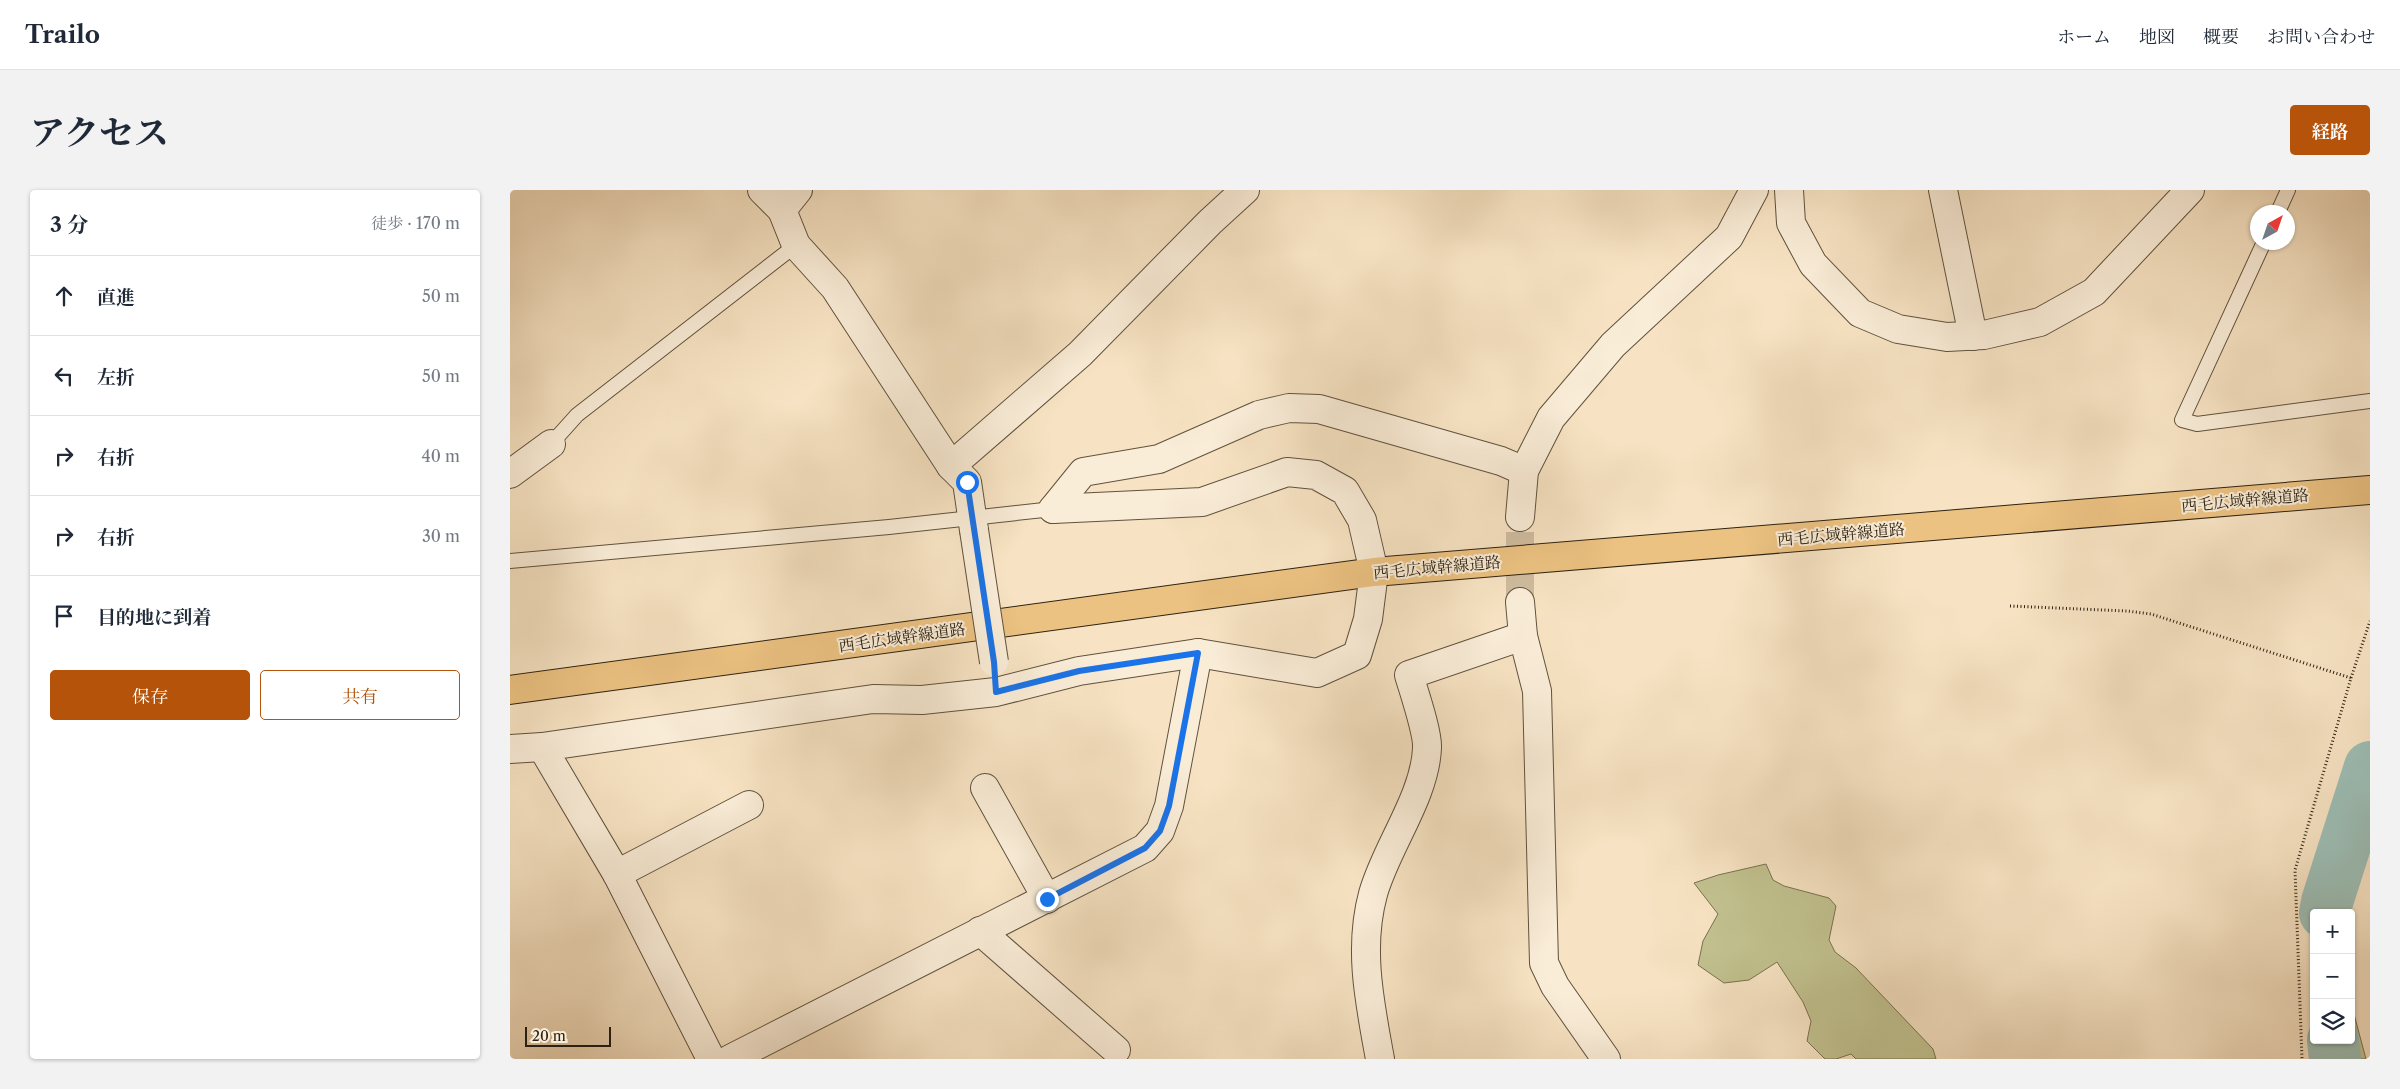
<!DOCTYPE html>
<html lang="ja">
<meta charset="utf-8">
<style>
:root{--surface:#fff;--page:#f2f2f3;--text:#1f2937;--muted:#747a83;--line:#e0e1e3;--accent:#b45309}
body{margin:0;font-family:"Libre Caslon Text","Noto Serif JP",serif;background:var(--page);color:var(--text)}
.controls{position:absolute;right:15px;bottom:15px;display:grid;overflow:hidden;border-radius:5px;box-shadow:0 1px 4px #0004}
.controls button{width:45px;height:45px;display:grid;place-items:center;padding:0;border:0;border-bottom:1px solid var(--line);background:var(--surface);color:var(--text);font:25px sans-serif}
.compass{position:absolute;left:1740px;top:15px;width:45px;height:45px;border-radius:50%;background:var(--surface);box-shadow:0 1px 4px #0004;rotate:40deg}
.scale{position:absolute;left:15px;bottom:12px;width:86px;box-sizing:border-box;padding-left:5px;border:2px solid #2d2212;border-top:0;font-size:14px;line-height:18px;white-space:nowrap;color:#2d2212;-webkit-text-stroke:4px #faedd8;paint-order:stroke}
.stop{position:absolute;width:15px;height:15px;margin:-11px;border:4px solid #1a73e8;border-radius:50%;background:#fff}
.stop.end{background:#1a73e8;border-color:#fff;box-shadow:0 1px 5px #0008}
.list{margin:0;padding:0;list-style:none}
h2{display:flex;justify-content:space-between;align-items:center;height:65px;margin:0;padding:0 20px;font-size:21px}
h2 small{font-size:16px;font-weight:400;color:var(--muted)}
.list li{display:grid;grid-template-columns:32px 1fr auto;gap:15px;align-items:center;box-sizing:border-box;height:80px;padding:0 20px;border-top:1px solid var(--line)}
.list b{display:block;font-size:19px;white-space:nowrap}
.list em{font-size:16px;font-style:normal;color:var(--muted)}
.actions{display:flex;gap:10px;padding:15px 20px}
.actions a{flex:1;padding:11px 0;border:1px solid var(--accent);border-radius:5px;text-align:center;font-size:18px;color:var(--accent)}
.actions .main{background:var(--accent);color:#fff}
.icon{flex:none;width:28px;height:28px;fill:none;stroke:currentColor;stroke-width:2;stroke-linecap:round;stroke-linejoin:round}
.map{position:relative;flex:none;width:1860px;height:869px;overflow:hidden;border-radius:5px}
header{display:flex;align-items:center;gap:30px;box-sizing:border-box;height:70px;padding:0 25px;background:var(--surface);border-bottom:1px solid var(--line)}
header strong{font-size:24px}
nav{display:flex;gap:28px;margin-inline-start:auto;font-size:18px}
.intro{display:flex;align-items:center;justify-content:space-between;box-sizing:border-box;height:120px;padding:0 30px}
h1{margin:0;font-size:35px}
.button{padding:12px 22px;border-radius:5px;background:var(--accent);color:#fff;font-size:18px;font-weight:700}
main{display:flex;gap:30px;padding:0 30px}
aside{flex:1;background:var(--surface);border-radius:5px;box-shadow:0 1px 4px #0004}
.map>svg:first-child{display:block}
.green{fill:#c2c290;stroke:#787251}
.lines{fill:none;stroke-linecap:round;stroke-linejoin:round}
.river{stroke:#9dbeb5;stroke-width:52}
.minor-tunnel{stroke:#cfbca0;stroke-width:28;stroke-dasharray:28 14;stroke-linecap:butt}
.service-casing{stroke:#60523e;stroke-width:16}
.minor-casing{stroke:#60523e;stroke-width:30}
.primary-casing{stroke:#2d2212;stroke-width:30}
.path{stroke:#2d2212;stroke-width:3;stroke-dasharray:1 2.5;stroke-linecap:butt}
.service{stroke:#faedd8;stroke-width:14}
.minor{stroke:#faedd8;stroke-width:28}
.primary{stroke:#ecc282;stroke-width:28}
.minor-bridge-casing{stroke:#60523e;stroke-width:30;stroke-linecap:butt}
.minor-bridge{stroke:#faedd8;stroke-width:28}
.route{stroke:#1a73e8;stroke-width:6}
.labels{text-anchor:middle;stroke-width:4;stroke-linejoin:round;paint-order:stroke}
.street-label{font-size:16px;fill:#2d2212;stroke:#faedd8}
</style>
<header>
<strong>Trailo</strong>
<nav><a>ホーム</a><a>地図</a><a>概要</a><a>お問い合わせ</a></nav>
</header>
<div class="intro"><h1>アクセス</h1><a class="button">経路</a></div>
<main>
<aside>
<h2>3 分<small>徒歩 · 170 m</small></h2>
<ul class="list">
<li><svg class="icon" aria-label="ahead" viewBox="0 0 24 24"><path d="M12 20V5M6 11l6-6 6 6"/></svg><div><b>直進</b></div><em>50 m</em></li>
<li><svg class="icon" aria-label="left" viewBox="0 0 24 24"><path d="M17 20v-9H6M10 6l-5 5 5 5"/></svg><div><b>左折</b></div><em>50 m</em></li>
<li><svg class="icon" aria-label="right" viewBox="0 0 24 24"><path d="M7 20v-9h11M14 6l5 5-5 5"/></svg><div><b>右折</b></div><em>40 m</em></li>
<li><svg class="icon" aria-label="right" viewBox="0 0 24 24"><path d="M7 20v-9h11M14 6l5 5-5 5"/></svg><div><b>右折</b></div><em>30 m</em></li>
<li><svg class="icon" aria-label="arrive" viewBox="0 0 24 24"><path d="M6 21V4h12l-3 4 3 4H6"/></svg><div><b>目的地に到着</b></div></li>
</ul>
<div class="actions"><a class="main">保存</a><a>共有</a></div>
</aside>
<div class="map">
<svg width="1860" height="869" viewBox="0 0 1860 869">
<rect width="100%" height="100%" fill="#f7e3c3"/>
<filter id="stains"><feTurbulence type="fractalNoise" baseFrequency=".004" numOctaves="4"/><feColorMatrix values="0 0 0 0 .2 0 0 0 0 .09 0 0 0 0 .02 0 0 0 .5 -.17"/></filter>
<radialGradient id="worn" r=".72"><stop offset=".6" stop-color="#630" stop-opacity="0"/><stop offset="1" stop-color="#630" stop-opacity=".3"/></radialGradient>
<g class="green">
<path d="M1256 674 1263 690 1274 696 1319 708 1326 716 1319 750 1325 762 1346 778 1423 859 1426 869H1346L1341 864 1326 869H1315L1297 851 1301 831 1293 812 1267 772 1239 790 1214 793 1188 775 1193 751 1208 724 1184 693 1208 685Z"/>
<path d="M1841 813 1856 869H1817L1815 850H1841Z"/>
</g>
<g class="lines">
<g class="river">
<path d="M1815 723 1817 712 1860 577"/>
<path d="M1823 850 1825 869"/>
</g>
<path class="minor-tunnel" d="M1010 412V327"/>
<defs>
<g id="service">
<path d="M1768 22 1778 0"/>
<path d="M1754 52 1672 230 1687 234 1860 211"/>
<path d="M41 254 67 225 286 55"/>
<path d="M0 371 379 337 543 319"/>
</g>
<g id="minor">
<path d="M252 0 272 20"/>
<path d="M288 0 272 20 286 55 325 98 441 276 457 292 464 340"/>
<path d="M1279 0 1281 33 1303 74 1350 123 1388 139 1437 147 1474 145 1530 132 1584 102 1680 0"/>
<path d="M1433 0 1463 146"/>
<path d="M441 276 570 164 700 32 735 0"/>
<path d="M0 284 41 254"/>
<path d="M543 319 573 282 649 269 749 225 779 218 809 219 991 271 1014 281"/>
<path d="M1010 327 1014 281 1041 228 1103 155 1219 47 1244 0"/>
<path d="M1010 412 1013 446 1027 501 1034 773 1045 796 1096 869"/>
<path d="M0 559 32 557"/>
<path d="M475 598 537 709"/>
<path d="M107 684 239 615"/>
<path d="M470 741 606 860"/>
<path d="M201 869 107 684 32 557 363 509 412 510 486 502 569 481 688 463 807 483 847 465 858 429 864 382 852 330 835 301 806 285 777 282 692 312 543 319"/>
<path d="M220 869 635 658 650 641 659 616 688 463"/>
<path d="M870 869C860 814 848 759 863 704 876 657 915 607 917 558 918 543 904 502 899 485L1013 446"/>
</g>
<path id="primary" d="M0 500 864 382 1860 300"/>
</defs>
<use href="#service" class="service-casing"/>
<use href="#minor" class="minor-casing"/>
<use href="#primary" class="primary-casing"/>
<g class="path">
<path d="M1500 416 1617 421 1641 424 1841 488 1785 680 1792 869"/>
<path d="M1841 488 1860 431"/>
</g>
<use href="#service" class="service"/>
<use href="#minor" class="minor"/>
<use href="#primary" class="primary"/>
<defs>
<path id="minor-bridge" d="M464 340 484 472"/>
</defs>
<use href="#minor-bridge" class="minor-bridge-casing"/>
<use href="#minor-bridge" class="minor-bridge"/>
</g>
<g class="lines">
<path class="route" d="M457 292 484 472 486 502 569 481 688 463 659 616 650 641 635 658 537 709"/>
</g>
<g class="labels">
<g class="street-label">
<text transform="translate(1735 310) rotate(-5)" y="6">西毛広域幹線道路</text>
<text transform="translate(1331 344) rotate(-5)" y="6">西毛広域幹線道路</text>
<text transform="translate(927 377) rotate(-5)" y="6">西毛広域幹線道路</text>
<text transform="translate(392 447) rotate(-8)" y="6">西毛広域幹線道路</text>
</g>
</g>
<rect width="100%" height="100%" filter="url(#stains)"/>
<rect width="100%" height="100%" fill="url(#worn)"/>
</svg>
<div class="controls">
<button>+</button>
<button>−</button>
<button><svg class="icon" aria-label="layers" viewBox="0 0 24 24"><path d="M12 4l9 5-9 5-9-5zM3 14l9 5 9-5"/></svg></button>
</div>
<svg class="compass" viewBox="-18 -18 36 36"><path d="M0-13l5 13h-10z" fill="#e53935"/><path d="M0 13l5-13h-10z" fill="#747a83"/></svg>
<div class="scale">20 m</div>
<div class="stop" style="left:457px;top:292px"></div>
<div class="stop end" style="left:537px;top:709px"></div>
</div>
</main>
